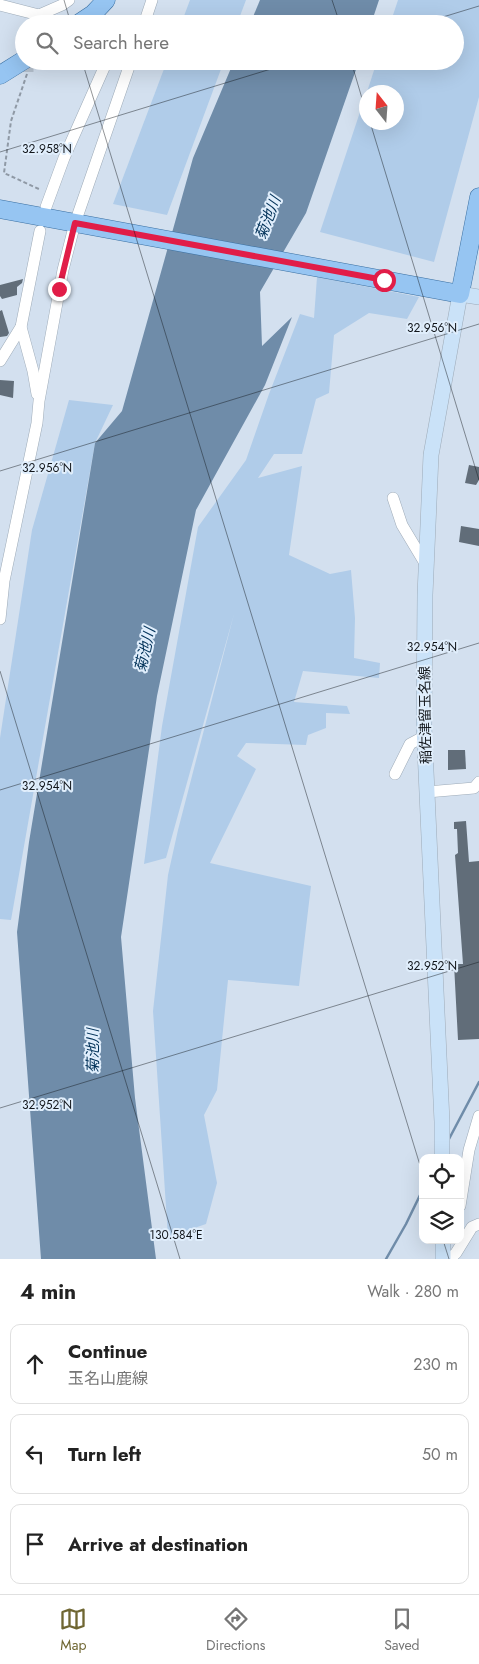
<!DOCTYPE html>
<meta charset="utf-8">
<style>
:root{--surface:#fff;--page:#f2f2f2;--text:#222;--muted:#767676;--line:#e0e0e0;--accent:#6f6632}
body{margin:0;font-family:Jost,"Noto Sans JP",sans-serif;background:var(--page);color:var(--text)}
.controls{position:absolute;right:15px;bottom:15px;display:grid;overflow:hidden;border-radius:10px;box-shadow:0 5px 20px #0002}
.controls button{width:45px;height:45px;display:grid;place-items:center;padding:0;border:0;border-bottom:1px solid var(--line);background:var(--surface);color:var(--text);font:25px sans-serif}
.compass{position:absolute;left:359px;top:85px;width:45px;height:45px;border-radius:50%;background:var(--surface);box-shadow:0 5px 20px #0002;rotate:343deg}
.stop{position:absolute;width:15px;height:15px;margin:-11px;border:4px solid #e11d48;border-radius:50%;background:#fff}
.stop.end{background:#e11d48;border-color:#fff;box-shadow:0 1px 5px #0008}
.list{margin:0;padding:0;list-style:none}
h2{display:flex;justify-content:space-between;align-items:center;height:65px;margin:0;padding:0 20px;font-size:21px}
h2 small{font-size:16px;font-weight:400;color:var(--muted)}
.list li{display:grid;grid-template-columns:32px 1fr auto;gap:15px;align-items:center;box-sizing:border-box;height:80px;margin:0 10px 10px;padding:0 10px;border:1px solid var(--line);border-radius:10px}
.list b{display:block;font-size:19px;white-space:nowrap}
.list p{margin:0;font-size:16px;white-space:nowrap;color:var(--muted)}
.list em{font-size:16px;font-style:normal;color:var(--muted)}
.icon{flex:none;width:28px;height:28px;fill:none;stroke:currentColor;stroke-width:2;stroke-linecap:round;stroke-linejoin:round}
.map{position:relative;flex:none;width:479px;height:1259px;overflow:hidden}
.search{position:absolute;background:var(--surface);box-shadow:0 5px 20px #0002;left:15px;right:15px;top:15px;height:55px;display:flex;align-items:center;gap:12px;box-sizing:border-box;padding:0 18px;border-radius:28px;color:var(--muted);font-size:19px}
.sheet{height:335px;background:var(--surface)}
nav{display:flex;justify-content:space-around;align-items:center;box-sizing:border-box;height:70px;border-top:1px solid var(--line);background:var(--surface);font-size:14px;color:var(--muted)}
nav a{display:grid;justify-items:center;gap:2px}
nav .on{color:var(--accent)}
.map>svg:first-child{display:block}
.green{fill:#b0cce9}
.water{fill:#6f8ca9}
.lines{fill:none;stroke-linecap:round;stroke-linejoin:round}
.stream{stroke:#6f8ca9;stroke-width:2.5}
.building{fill:#616d79}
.minor-tunnel{stroke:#b6c2cf;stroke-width:11;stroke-dasharray:11 5.5;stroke-linecap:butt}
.minor-casing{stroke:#9eabb8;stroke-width:12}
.secondary-casing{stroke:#9eabb8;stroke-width:16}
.primary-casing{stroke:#3a6fa1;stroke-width:19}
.path{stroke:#8f99a5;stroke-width:2;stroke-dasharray:4 2.5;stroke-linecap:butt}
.minor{stroke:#fff;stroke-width:11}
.secondary{stroke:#cae2f8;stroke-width:15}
.primary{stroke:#96c5f2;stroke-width:18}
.route{stroke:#e11d48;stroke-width:6}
.ticks{fill:none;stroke:#12161b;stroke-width:1;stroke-opacity:0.45}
.labels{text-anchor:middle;stroke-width:4;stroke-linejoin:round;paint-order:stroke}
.street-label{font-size:14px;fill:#12161b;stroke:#e0eefc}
.water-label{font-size:15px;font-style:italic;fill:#003158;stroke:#e0eefc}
.ticks-label{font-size:12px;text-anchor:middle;fill:#12161b;stroke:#e0eefc;stroke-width:4;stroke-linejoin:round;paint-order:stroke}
</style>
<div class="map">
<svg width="479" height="1259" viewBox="0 0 479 1259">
<rect width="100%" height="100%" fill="#d3e0ef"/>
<g class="green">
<path d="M190 0H246L237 24H181Z"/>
<path d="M398 0H479V97L434 262 320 232 366 94V122H396V92H367L377 61H455V24H390Z"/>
<path d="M167 61H224L167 215 113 204Z"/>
<path d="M317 277 419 297 407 319 369 313 334 335 329 393 316 399 302 454H274L258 478 302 466 289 555 330 574 351 570 355 618 354 658 380 663 379 678 303 671 294 702 347 706 350 714 326 713V728L308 735 306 745 246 743 237 756 256 769 210 863 311 886 299 986 228 980 217 1090 204 1115 217 1183 206 1224 168 1237 153 1011 168 875 178 830 234 614 166 858 144 864 162 726 198 527 246 460 269 394 300 314 314 318Z"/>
<path d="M69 400 113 405 95 443 11 920 0 919V738L32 530Z"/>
</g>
<g class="water">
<path d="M260 0H379L371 24H250Z"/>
<path d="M234 61H359L306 213 260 292 262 346 292 317 265 385 196 510 157 696 121 937 135 1098 156 1259H41L17 932 29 842 95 443 122 411 193 158Z"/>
</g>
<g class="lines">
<g class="stream">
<path d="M449 1139 479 1082"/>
<path d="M386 1259 406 1224 423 1189"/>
</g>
</g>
<g class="building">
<path d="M23 279 22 283 17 287V295L2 299 0 296V285Z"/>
<path d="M2 310 9 333 7 336 0 337V311Z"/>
<path d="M0 380 14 381 13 398 0 395Z"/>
<path d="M469 465 479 467V480L476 485 465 483Z"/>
<path d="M461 526 479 529V546L459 542Z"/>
<path d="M448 750H465L466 769 448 770Z"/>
<path d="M466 821 469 862 479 861V1039L458 1040 454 964H463L455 855 458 853 457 829H454V822Z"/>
</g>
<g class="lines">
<path class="minor-tunnel" d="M28 72V61"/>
<defs>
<g id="minor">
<path d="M0 5 39 15 62 5 69 0"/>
<path d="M144 24 152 0"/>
<path d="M46 207 64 158 107 61"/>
<path d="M21 327 33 371 37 394"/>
<path d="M0 361 21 327 40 231"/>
<path d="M393 498 402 525 426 565"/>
<path d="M0 619 4 581 37 423 39 401 63 270 75 223 131 61"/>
<path d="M395 774 410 744 425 736"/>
<path d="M427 792 474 788 479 782"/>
<path d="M460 1206 469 1150 479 1116"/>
<path d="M450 1259 456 1253 472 1227 479 1224"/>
</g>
<g id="secondary">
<path d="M442 1158V1122L424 727 425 595 431 455 460 294 479 297"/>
<path d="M443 1240V1259"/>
</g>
<g id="primary">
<path d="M78 24 93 14 106 0"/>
<path d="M0 75 24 60"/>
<path d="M0 209 460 294 479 197"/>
</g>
</defs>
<use href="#minor" class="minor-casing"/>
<use href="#secondary" class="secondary-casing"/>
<use href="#primary" class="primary-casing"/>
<path class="path" d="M27 74 11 121 4 173 41 190"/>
<use href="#minor" class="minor"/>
<use href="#secondary" class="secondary"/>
<use href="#primary" class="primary"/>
</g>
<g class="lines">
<path class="route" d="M59 289 75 223 384 280"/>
</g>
<path class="ticks" d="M64 0 71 24M332 0 340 24M420 24 479 6M82 61 423 1175M351 61 366 112M370 122 479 480M0 152 297 61M0 471 479 324M0 671 180 1259M0 790 479 643M0 1108 479 962M443 1240 449 1259"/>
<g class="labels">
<g class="street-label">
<text transform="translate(425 715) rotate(-91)" y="5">稲佐津留玉名線</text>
</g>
<g class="water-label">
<text transform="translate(268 218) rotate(-69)" y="5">菊池川</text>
<text transform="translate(145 650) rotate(-77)" y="5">菊池川</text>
<text transform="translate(93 1051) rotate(-90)" y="5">菊池川</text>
</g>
</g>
<g class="ticks-label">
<text x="47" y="153">32.958°N</text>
<text x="432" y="332">32.956°N</text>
<text x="47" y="472">32.956°N</text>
<text x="432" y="651">32.954°N</text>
<text x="47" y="790">32.954°N</text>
<text x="432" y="970">32.952°N</text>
<text x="47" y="1109">32.952°N</text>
<text x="176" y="1239">130.584°E</text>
</g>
</svg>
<div class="controls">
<button><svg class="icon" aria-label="locate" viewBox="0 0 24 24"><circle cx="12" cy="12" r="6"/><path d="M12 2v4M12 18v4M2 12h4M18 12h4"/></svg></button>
<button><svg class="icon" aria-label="layers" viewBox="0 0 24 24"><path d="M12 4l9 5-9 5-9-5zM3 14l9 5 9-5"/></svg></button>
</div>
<svg class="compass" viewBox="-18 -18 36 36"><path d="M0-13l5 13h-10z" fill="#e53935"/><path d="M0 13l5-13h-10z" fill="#767676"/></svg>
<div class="stop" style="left:384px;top:280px"></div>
<div class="stop end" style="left:59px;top:289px"></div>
<div class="search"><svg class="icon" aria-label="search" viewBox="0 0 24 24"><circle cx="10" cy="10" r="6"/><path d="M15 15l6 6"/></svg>Search here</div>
</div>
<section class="sheet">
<h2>4 min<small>Walk · 280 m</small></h2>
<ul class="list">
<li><svg class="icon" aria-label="ahead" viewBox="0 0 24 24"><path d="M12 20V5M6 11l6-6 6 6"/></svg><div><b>Continue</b><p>玉名山鹿線</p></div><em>230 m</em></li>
<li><svg class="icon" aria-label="left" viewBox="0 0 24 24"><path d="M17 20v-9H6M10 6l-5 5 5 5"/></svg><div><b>Turn left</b></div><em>50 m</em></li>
<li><svg class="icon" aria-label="arrive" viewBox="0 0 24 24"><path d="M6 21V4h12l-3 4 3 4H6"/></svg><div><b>Arrive at destination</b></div></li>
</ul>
</section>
<nav>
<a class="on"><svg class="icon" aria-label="map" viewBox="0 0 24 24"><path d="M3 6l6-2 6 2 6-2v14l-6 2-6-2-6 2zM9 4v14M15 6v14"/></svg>Map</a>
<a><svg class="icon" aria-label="directions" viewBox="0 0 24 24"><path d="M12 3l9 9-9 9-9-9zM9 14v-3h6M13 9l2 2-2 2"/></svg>Directions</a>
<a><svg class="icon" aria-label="saved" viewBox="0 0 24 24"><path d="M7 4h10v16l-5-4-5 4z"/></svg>Saved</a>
</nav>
